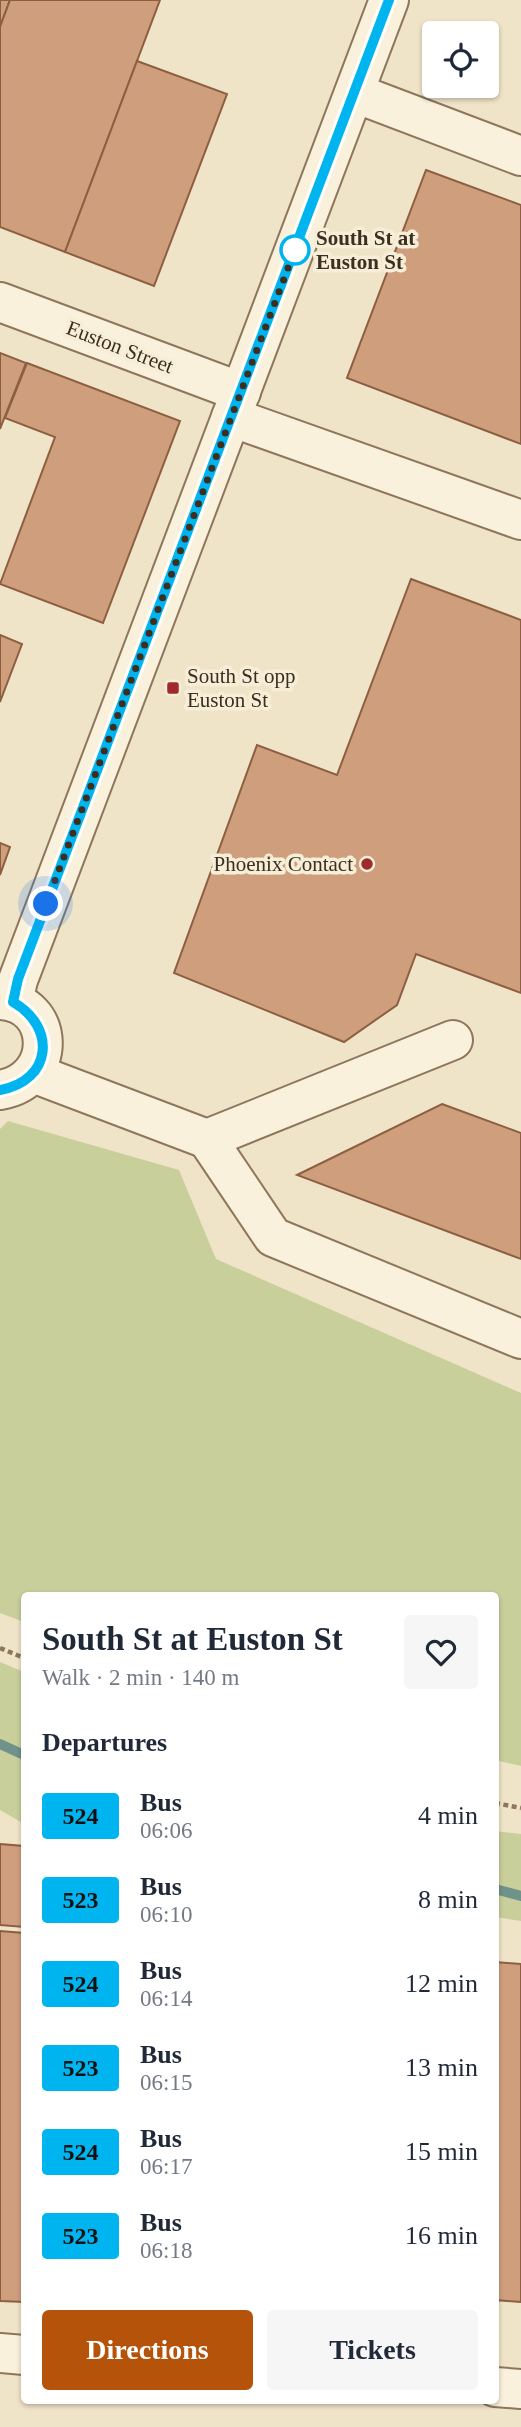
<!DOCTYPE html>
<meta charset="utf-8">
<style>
body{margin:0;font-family:Georgia,serif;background:#f6f6f7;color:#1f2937;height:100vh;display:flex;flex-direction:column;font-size:26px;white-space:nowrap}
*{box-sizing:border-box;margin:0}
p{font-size:23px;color:#747a83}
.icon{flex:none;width:38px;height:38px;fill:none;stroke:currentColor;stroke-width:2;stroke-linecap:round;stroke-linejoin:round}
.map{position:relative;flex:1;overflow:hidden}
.details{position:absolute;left:21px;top:1592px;width:478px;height:812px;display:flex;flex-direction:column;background:#fff;border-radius:7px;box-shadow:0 2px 5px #0004}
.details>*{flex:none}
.badge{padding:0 14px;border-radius:5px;font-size:24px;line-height:46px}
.fabs{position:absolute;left:422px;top:21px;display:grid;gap:14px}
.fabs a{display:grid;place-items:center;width:77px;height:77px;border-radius:7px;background:#fff;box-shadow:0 2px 5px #0004;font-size:35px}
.you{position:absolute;width:35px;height:35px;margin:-18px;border:5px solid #fff;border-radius:50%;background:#1a73e8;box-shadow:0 0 0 10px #1a73e833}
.map>.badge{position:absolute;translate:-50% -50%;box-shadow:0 0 0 4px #fff}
h2{padding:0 21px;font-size:26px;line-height:63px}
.round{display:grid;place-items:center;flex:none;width:74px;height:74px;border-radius:7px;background:#f6f6f7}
.overview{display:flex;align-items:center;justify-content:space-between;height:119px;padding:0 21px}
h1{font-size:33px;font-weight:800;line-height:52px}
.cta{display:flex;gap:14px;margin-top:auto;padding:14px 21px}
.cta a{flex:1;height:80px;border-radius:7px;background:#b45309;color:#fff;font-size:28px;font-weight:800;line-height:80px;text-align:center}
.cta a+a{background:#f6f6f7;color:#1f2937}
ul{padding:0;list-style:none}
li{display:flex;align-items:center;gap:21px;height:84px;padding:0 21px}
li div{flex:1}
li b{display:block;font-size:26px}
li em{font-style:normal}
li .badge{min-width:77px;font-weight:700;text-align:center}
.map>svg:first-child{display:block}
.green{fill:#c9cf9b}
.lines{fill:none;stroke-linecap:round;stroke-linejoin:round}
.stream{stroke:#6f938a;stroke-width:10}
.building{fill:#cf9f7d;stroke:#8d5f41;stroke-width:2}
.minor-casing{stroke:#8d765c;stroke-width:42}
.path{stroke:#8d765c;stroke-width:4.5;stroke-dasharray:5 3.5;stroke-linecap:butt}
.minor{stroke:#faf1dc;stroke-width:38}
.line-casing{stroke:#fff;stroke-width:16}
.line{stroke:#00b5ef;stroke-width:10}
.walk{stroke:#3d2e20;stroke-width:7;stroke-dasharray:0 12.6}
.stop-dot{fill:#fff;stroke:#00b5ef;stroke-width:3.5}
.poi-dot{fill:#9e2a2b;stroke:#f7eed8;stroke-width:2.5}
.labels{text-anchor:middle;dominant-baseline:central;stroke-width:7;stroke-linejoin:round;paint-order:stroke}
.stop-label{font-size:21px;font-weight:bold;fill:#3d2e20;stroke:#f7eed8;text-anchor:start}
.street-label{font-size:21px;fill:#3d2e20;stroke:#f7eed8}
.poi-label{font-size:21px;fill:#3d2e20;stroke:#f7eed8;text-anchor:start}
</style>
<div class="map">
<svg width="521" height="2427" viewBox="0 0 521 2427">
<rect width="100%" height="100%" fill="#f0e4c8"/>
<g class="green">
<polygon points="8,1121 179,1170 216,1259 521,1393 521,1766 495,1760 495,1596 24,1596 24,1622 0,1613 0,1129"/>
<polygon points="0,1662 24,1672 24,1824 0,1810"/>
<polygon points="495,1831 521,1834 521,1921 495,1917"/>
</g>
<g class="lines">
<g class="stream">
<polyline points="0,1744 24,1755"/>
<polyline points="495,1889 521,1896"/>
</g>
</g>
<g class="building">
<polygon points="0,0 10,0 0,27"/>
<polygon points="10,0 160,0 65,252 0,227 0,27"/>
<polygon points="137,61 227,94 154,286 65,252"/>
<polygon points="426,170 521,205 521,444 347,378"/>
<polygon points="0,353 26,363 0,429"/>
<polygon points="27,363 180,421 103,623 0,584 55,437 5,418"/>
<polygon points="411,579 521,620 521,993 416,954 397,1005 344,1042 174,973 257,745 337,775"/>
<polygon points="0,635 22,644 0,702"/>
<polygon points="0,843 10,847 0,875"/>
<polygon points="442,1104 521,1133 521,1259 297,1175"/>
<polygon points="0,1844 24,1846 24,1927 0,1925"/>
<polygon points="0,1931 24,1933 24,2302 0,2301"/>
<polygon points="495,1962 521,1964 521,2302 495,2300"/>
</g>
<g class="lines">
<defs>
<g id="minor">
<polyline points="355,93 521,156"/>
<polyline points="0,302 241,392"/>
<polyline points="231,417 521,520"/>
<path d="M0,1000C55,1002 59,1080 0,1090"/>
<polyline points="13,1002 18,980 389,0"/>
<polyline points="33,1073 207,1139 453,1040"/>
<polyline points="207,1139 273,1237 521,1339"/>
<polyline points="0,2353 24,2355"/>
<polyline points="495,2387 521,2389"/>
</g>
</defs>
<use href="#minor" class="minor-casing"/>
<g class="path">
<polyline points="0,1648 24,1658"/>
<polyline points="495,1803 521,1808"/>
</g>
<use href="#minor" class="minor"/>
</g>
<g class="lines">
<defs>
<path id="line" d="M0,1090C52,1081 57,1027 13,1002L18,979L389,0"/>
</defs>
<use href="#line" class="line-casing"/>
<use href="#line" class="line"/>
<polyline class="walk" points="46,904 298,242 295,250"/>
</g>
<circle class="stop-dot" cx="295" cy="250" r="14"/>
<g class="poi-dot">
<rect x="166" y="681" width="14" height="14" rx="3.5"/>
<circle cx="367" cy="864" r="7"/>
</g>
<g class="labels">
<g class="stop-label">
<text x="316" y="238">South St at<tspan x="316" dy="24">Euston St</tspan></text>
</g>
<g class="street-label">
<text transform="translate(120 347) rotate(21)">Euston Street</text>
</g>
<g class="poi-label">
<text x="187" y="676">South St opp<tspan x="187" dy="24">Euston St</tspan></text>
<text x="353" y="864" text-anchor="end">Phoenix Contact</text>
</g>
</g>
</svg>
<div class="fabs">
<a><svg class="icon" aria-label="locate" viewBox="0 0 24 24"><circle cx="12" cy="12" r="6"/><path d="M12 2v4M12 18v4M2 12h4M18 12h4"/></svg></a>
</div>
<div class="you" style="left:46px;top:904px"></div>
<section class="details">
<div class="overview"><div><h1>South St at Euston St</h1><p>Walk · 2 min · 140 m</p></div><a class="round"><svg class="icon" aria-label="heart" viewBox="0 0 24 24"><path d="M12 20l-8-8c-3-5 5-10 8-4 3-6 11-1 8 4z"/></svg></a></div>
<h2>Departures</h2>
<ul>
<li><span class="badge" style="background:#00b5ef;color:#111">524</span><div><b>Bus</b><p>06:06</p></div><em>4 min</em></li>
<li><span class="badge" style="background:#00b5ef;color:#111">523</span><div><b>Bus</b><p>06:10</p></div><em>8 min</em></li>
<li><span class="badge" style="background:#00b5ef;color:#111">524</span><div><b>Bus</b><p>06:14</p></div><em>12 min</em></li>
<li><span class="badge" style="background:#00b5ef;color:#111">523</span><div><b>Bus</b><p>06:15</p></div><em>13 min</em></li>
<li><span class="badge" style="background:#00b5ef;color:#111">524</span><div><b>Bus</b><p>06:17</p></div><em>15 min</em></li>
<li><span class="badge" style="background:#00b5ef;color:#111">523</span><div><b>Bus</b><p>06:18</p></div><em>16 min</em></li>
</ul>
<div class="cta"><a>Directions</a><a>Tickets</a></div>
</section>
</div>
